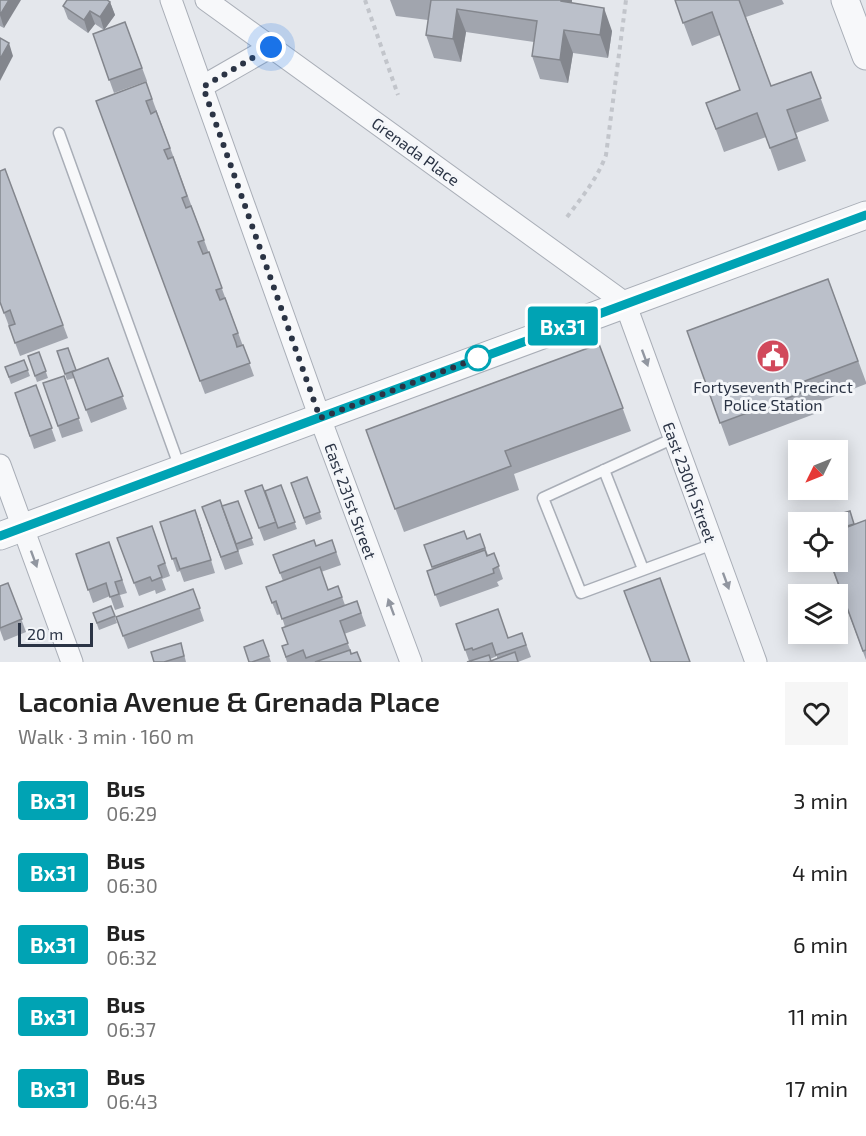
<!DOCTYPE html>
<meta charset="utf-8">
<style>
body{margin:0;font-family:"Exo 2",sans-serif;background:#f6f6f6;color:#222;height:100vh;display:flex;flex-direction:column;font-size:22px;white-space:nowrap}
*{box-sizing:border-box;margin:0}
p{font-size:20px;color:#767676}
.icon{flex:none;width:33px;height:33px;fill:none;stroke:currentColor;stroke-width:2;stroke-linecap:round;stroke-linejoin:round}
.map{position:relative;height:662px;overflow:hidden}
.drawer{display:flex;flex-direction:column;background:#fff;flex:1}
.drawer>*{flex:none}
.badge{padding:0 12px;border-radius:4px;font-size:21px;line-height:39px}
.needle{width:39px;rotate:227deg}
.controls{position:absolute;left:788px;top:440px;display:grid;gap:12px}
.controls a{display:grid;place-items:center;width:60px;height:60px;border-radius:0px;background:#fff;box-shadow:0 3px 15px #0003;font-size:30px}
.scale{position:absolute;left:18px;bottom:15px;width:75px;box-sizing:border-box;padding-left:6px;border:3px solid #2b3445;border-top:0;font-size:16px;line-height:21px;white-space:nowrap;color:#2b3445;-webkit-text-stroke:4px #f4f6f9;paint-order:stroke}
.you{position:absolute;width:30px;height:30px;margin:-15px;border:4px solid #fff;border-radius:50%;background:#1a73e8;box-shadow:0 0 0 9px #1a73e833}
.map>.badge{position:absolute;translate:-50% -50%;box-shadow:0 0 0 3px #fff}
.round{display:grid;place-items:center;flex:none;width:63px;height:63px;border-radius:0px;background:#f6f6f6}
.head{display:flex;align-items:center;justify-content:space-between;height:102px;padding:0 18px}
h1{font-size:28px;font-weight:600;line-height:45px}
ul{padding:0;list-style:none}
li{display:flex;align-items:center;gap:18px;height:72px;padding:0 18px}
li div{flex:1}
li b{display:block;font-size:22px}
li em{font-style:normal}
li .badge{min-width:66px;font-weight:700;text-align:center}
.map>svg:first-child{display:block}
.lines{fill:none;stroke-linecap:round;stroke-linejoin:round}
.service-casing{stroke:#a9aeb7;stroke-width:13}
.minor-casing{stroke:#a9aeb7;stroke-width:23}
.tertiary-casing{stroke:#a9aeb7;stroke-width:29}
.path{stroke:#c2c5cb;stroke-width:4;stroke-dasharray:4.5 4.5;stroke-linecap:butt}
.service{stroke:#f7f8fa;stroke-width:10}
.minor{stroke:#f7f8fa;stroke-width:21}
.tertiary{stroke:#f7f8fa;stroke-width:27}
.wall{fill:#a1a5ae;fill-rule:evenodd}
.shaded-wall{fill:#83868d}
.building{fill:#bbc0ca;stroke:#83868d;stroke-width:1.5}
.oneway{fill:#9196a0}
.line-casing{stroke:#fff;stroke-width:14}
.line{stroke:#00a3b4;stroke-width:9}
.walk{stroke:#2b3445;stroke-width:6;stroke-dasharray:0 10.8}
.stop-dot{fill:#fff;stroke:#00a3b4;stroke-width:3}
.labels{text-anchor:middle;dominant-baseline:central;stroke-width:6;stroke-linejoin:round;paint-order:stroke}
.street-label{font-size:16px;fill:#2b3445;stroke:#f4f6f9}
.poi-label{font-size:16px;fill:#2b3445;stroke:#f4f6f9}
</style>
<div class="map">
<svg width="866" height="662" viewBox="0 0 866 662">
<rect width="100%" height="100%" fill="#e4e7ec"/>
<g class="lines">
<defs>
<g id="service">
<polyline points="59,133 180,468"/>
<polyline points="674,438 543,498 581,593 713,544"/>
<polyline points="604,470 643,569"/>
</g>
<g id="minor">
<polyline points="171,0 320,418 411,662"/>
<polyline points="206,0 625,303 756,662"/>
<polyline points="203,86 271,47"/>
<polyline points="0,465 72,662"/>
</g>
<g id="tertiary">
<polyline points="845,0 866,56"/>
<polyline points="0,536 866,215"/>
</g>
</defs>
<use href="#service" class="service-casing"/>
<use href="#minor" class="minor-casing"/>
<use href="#tertiary" class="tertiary-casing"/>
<g class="path">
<polyline points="365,0 398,95"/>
<path d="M567,217C582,197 597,179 606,155L626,0"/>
</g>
<use href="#service" class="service"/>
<use href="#minor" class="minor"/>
<use href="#tertiary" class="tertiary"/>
</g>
<g class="wall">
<polygon points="0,0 4,28 0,26"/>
<polygon points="390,0 572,0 572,3 612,31 608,58 573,53 568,83 540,79 532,56 534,42 466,32 461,62 434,58 426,35 428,20 396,16"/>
<polygon points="675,0 782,0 784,4 746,17 771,86 811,72 829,121 796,133 806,161 778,171 766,137 724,152 706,103 740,90 720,35 692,46"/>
<polygon points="110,2 115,15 104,30 95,24 88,33 68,19 63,6"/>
<polygon points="125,22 147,81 114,93 93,34"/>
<polygon points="146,82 254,376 205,394 96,101"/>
<polygon points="5,169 68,338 20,356 0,302"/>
<polygon points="828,279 866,382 866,384 814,404 817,413 729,446 687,331"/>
<polygon points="599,344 631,431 514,474 519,490 404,532 366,430"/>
<polygon points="68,348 76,371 108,358 127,409 91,423 74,378 67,380 57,351"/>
<polygon points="39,352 48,378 37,382 28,356"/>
<polygon points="24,360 30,376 11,384 5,367"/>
<polygon points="64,376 83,431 62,438 43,383"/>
<polygon points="36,385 56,441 34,449 15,393"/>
<polygon points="307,477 322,519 306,525 291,483"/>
<polygon points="281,485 297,529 264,541 245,491 267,498"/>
<polygon points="238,501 254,545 238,550 226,516 243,564 225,570 202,507 222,506"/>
<polygon points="195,510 215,573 184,582 180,571 177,572 160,522"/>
<polygon points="866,520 866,660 829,561 837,561 837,522 854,524"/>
<polygon points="152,526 170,576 162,579 166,590 156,594 155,590 139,596 117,538"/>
<polygon points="480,534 488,555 494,553 503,579 497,582 499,586 440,607 427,571 433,569 424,545 467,539"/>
<polygon points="332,540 341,565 321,572 328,590 338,586 345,605 357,601 366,626 344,634 352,654 361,662 287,662 282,646 288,644 285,627 281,614 277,615 266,587 283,581 273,555 316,546"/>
<polygon points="109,542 127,593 120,595 124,607 115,610 110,596 93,603 76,554"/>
<polygon points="8,583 26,632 4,641 0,630 0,586"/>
<polygon points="193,589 204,621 128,649 116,617"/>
<polygon points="111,606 117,623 99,630 93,613"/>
<path d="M456,624L509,638L522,633L531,657L518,662L469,661ZM497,656V658L491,661L490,659Z"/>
<polygon points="263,640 271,662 249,662"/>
<polygon points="183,650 186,662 154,662"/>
</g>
<g class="shaded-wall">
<polygon points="9,0 21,0 4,28 0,15"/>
<polygon points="561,0 572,0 569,24"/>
<polygon points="110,2 115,15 104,30 100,17"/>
<polygon points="604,8 612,31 608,58 600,35"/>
<polygon points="457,9 466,32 461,62 453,39"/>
<polygon points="90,11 95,24 88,33 84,20"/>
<polygon points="564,30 573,53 568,83 560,60"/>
<polygon points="9,43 13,56 0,81 0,59"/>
<polygon points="195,510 200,523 215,573 211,560"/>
</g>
<g class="building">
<polygon points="0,0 9,0 0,15"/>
<polygon points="67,0 107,0 110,2 100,17 90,11 84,20 63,6"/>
<polygon points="431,0 561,0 561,1 604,8 600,35 564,30 560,60 532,56 537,21 457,9 453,39 426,35"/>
<polygon points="675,0 739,0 771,86 811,72 821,98 787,110 797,138 770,148 757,113 716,129 706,103 740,90 712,12 683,23"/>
<polygon points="125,22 142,68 109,80 93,34"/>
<polygon points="0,38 9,43 0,59"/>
<polygon points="146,82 152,99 146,101 151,114 156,111 170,148 164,150 168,159 173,157 187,196 182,198 186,208 191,206 204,240 198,242 203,254 209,252 222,288 216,290 220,300 225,298 238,333 233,335 236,343 237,347 243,345 250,363 200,381 96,101"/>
<polygon points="5,169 63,325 15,343 9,326 15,324 10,310 4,313 0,302 0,171"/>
<polygon points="828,279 858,361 805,381 809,390 720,423 687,331"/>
<polygon points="599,344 623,408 505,451 511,466 395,509 366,430"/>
<polygon points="68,348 76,370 65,374 57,351"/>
<polygon points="39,352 46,371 35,376 28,356"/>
<polygon points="108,358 123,396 86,410 72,372"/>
<polygon points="24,360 28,370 9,377 5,367"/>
<polygon points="64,376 79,418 58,426 43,383"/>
<polygon points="36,385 52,428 30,436 15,393"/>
<polygon points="307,477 320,512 304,518 291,483"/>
<polygon points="262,485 276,522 259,528 245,491"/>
<polygon points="281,485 295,522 278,528 265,491"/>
<polygon points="220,500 238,551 221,557 202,507"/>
<polygon points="238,501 252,538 236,544 222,506"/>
<polygon points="195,510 211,560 180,569 176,558 172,559 160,522"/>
<polygon points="850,511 854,524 837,529 837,522 826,522 824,519"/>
<polygon points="866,520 866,650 863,651 830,561 837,561 837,531"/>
<polygon points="152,526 165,563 158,566 162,577 152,581 150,577 134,583 117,538"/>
<polygon points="464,531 467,539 480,534 485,548 432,567 424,545"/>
<polygon points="314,540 316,546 332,540 336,552 280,573 273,555"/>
<polygon points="109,542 122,580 115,582 119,594 110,597 106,583 88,590 76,554"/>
<polygon points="485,550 487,556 494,553 499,566 493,569 494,573 435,595 427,571"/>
<polygon points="320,567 328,590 338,586 342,597 282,619 276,601 272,603 266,587"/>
<polygon points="660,578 690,662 651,662 624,591"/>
<polygon points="8,583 22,619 0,628 0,586"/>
<polygon points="193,589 200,608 123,636 116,617"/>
<polygon points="357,601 361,613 340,621 348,643 306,658 303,650 286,657 282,646 288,644 282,628"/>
<polygon points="111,606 115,616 97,623 93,613"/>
<polygon points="498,609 508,638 522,633 526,645 496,655 492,643 473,650 472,648 465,650 456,624"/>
<polygon points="263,640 269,656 252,662 249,662 244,647"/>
<polygon points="181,643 184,656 164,662 154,662 151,652"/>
<polygon points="350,650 351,654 357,652 361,662 315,662"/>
<polygon points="515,652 518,662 488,662"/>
<polygon points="489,655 491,661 488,662 467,662"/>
</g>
<defs><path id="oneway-solid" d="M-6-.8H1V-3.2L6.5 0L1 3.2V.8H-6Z" transform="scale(1.5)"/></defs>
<g class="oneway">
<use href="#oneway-solid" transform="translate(645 358) rotate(70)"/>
<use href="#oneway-solid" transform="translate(34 559) rotate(70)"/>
<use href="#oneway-solid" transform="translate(726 581) rotate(70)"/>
<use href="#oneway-solid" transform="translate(391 607) rotate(-110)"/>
</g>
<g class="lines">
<defs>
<polyline id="line" points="0,536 866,215"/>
</defs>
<use href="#line" class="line-casing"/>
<use href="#line" class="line"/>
<polyline class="walk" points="271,47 203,87 320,418 478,358"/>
</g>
<defs>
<symbol id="civic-disc" viewBox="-11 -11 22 22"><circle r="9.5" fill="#d1495b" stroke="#f4f6f9"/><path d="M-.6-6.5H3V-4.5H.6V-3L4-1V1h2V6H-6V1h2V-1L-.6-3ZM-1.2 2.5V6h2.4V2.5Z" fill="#fff"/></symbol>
</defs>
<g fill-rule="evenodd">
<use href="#civic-disc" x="754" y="337" width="38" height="38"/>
</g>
<circle class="stop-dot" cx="478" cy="358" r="12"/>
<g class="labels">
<g class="street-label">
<text transform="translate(416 151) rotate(36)">Grenada Place</text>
<text transform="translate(690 482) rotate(70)">East 230th Street</text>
<text transform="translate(351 501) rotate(70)">East 231st Street</text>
</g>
<g class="poi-label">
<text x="773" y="386">Fortyseventh Precinct<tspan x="773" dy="18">Police Station</tspan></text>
</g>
</g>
</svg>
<div class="controls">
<a><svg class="needle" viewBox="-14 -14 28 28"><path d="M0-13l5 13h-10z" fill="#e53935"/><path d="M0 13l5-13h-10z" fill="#767676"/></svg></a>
<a><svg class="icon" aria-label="locate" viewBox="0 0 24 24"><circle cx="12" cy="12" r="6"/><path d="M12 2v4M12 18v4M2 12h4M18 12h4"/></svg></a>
<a><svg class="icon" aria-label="layers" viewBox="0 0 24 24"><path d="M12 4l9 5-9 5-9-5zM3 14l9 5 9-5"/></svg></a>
</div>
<div class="scale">20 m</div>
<div class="you" style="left:271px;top:47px"></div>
<b class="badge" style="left:563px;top:326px;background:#00a3b4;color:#fff">Bx31</b>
</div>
<section class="drawer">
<div class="head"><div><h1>Laconia Avenue &amp; Grenada Place</h1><p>Walk · 3 min · 160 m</p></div><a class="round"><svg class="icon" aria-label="heart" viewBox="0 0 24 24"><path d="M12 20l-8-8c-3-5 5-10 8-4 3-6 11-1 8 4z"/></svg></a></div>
<ul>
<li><span class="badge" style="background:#00a3b4;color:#fff">Bx31</span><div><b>Bus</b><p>06:29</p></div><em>3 min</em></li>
<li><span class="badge" style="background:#00a3b4;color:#fff">Bx31</span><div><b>Bus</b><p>06:30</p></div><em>4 min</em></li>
<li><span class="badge" style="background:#00a3b4;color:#fff">Bx31</span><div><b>Bus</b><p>06:32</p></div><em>6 min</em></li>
<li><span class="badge" style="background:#00a3b4;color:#fff">Bx31</span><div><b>Bus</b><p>06:37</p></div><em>11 min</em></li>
<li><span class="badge" style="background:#00a3b4;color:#fff">Bx31</span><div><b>Bus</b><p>06:43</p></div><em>17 min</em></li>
</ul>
</section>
